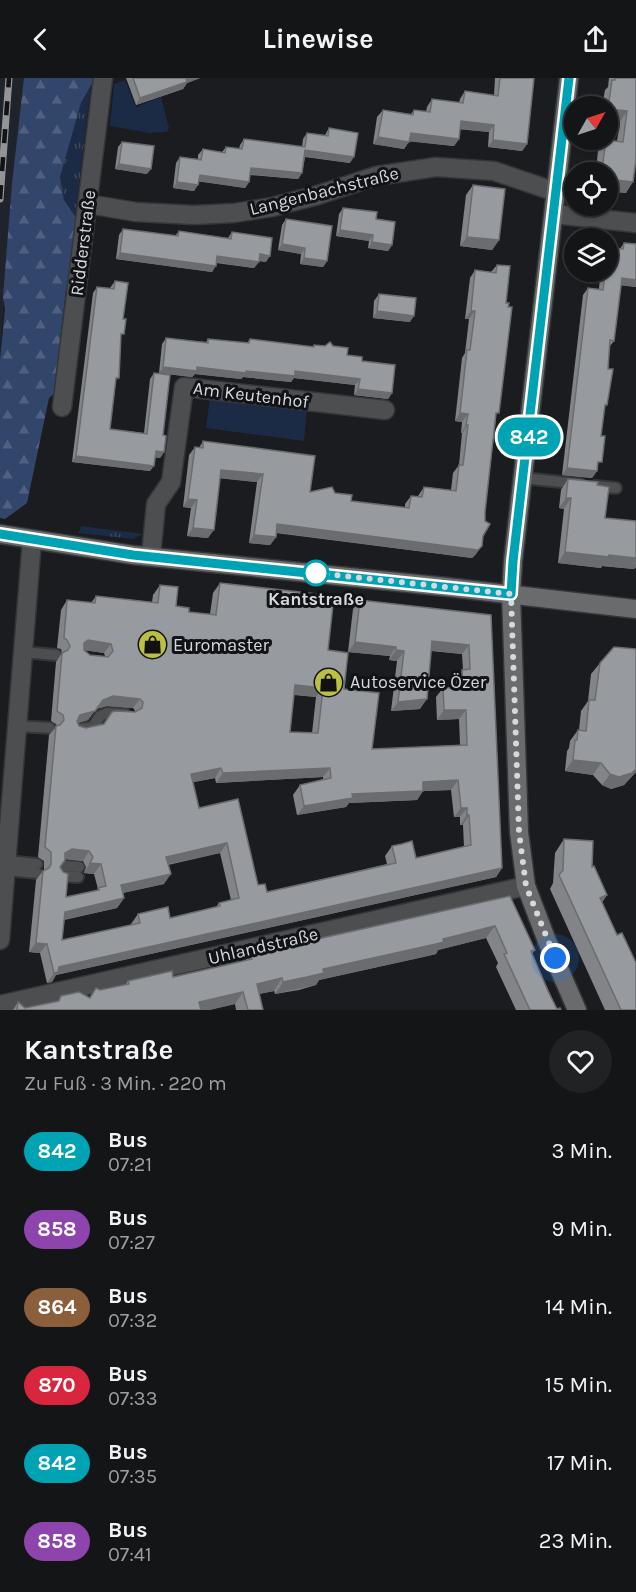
<!DOCTYPE html>
<html lang="de">
<meta charset="utf-8">
<style>
body{margin:0;font-family:Karla,sans-serif;background:#212224;color:#f1f3f6;height:100vh;display:flex;flex-direction:column;font-size:22px;white-space:nowrap}
*{box-sizing:border-box;margin:0}
p{font-size:20px;color:#9d9fa1}
.icon{flex:none;width:33px;height:33px;fill:none;stroke:currentColor;stroke-width:2;stroke-linecap:round;stroke-linejoin:round}
.map{position:relative;height:932px;overflow:hidden}
.panel{display:flex;flex-direction:column;background:#141517;flex:1}
.panel>*{flex:none}
.badge{padding:0 12px;border-radius:20px;font-size:21px;line-height:39px}
.needle{width:39px;rotate:51deg}
.tools{position:absolute;left:564px;top:18px;display:grid;gap:12px}
.tools a{display:grid;place-items:center;width:54px;height:54px;border-radius:50%;background:#141517;box-shadow:0 2px 4px #0004,0 0 0 2px #333436;font-size:30px}
.you{position:absolute;width:30px;height:30px;margin:-15px;border:4px solid #fff;border-radius:50%;background:#1a73e8;box-shadow:0 0 0 9px #1a73e833}
.map>.badge{position:absolute;translate:-50% -50%;box-shadow:0 0 0 3px #fff}
.round{display:grid;place-items:center;flex:none;width:63px;height:63px;border-radius:32px;background:#212224}
.summary{display:flex;align-items:center;justify-content:space-between;height:102px;padding:0 24px}
h1{font-size:28px;font-weight:700;line-height:45px}
ul{padding:0;list-style:none}
li{display:flex;align-items:center;gap:18px;height:78px;padding:0 24px}
li div{flex:1}
li b{display:block;font-size:22px}
li em{font-style:normal}
li .badge{min-width:66px;font-weight:700;text-align:center}
header{display:flex;justify-content:space-between;align-items:center;height:78px;padding:0 24px;background:#141517;font-size:27px;font-weight:700}
.map>svg:first-child{display:block}
.built{fill:#1f242c}
.grass{fill:url(#grass-tufts)}
.forest{fill:url(#forest-firs)}
.green{fill:#1c2b45}
.lines{fill:none;stroke-linecap:round;stroke-linejoin:round}
.lane-casing{stroke:#343639;stroke-width:14}
.street-casing{stroke:#343639;stroke-width:21}
.secondary-casing{stroke:#343639;stroke-width:21}
.lane{stroke:#4d4e50;stroke-width:10}
.street{stroke:#4d4e50;stroke-width:18}
.secondary{stroke:#696b6d;stroke-width:18}
.rail-casing{stroke:#939497;stroke-width:7}
.rail{stroke:#111316;stroke-width:4.5;stroke-dasharray:14;stroke-linecap:butt}
.wall{fill:#828488;fill-rule:evenodd}
.shaded-wall{fill:#6a6c6f}
.building{fill:#979a9e;stroke:#6a6c6f;stroke-width:1.5;fill-rule:evenodd}
.line-casing{stroke:#fff;stroke-width:14}
.line{stroke:#00a3b4;stroke-width:9}
.walk{stroke:#d7d8db;stroke-width:6;stroke-dasharray:0 10.8}
.stop-dot{fill:#fff;stroke:#00a3b4;stroke-width:3}
.labels{text-anchor:middle;dominant-baseline:central;stroke-width:6;stroke-linejoin:round;paint-order:stroke}
.street-label{font-size:18px;fill:#d7d8db;stroke:#111316}
.stop-label{font-size:18px;font-weight:bold;fill:#d7d8db;stroke:#111316}
.poi-label{font-size:18px;fill:#d7d8db;stroke:#111316;text-anchor:start}
</style>
<header><svg class="icon" aria-label="back" viewBox="0 0 24 24"><path d="M15 5l-7 7 7 7"/></svg>Linewise<svg class="icon" aria-label="share" viewBox="0 0 24 24"><path d="M12 15V3M7 8l5-5 5 5M5 13v7h14v-7"/></svg></header>
<div class="map">
<svg width="636" height="932" viewBox="0 0 636 932">
<defs>
<pattern id="grass-tufts" width="24" height="20" patternUnits="userSpaceOnUse" patternTransform="scale(1.5)"><rect width="24" height="20" fill="#1c2b45"/><path d="M3 7l-1-3M5 7V3M7 7l1-3M15 17l-1-3M17 17v-4M19 17l1-3" fill="none" stroke="#3c495f"/></pattern>
<pattern id="forest-firs" width="22" height="20" patternUnits="userSpaceOnUse" patternTransform="scale(1.5)"><rect width="22" height="20" fill="#32466b"/><path d="M5 1l3.5 6h-7zM16 11l3.5 6h-7z" fill="#4f6080"/></pattern>
</defs>
<rect width="100%" height="100%" fill="#1a1c1f"/>
<polygon class="built" points="0,0 24,0 12,105 0,282"/>
<g class="grass">
<polygon points="91,6 75,138 64,122 60,99 81,25"/>
<polygon points="81,448 143,456 133,461 79,455"/>
</g>
<polygon class="forest" points="24,0 97,0 97,7 91,7 81,25 60,99 64,122 75,138 81,139 71,213 66,212 60,262 66,263 59,312 49,320 27,425 5,441 0,440 0,282 5,231 3,219 12,105"/>
<g class="green">
<polygon points="125,2 136,29 161,19 169,50 167,54 149,55 110,48 114,6"/>
<polygon points="210,319 307,332 304,363 206,350"/>
</g>
<g class="lines">
<defs>
<g id="lane">
<polyline points="523,400 580,406"/>
<polyline points="595,408 616,410"/>
<polyline points="23,574 56,577"/>
<polyline points="17,648 50,650"/>
<polyline points="81,651 93,649 100,638 107,635 125,636"/>
<polyline points="6,783 37,786"/>
<polyline points="65,788 79,789"/>
<polyline points="6,792 37,795"/>
<polyline points="61,798 78,799"/>
</g>
<g id="street">
<polyline points="88,126 136,134 194,137 234,135 272,129 318,117 376,98 436,89 494,93 556,114"/>
<polyline points="554,136 636,145"/>
<polyline points="62,329 103,0"/>
<polyline points="151,478 156,426 171,404 184,309 385,332"/>
<polyline points="0,862 32,462"/>
<polyline points="0,927 526,808"/>
</g>
<g id="secondary">
<polyline points="569,0 513,483 511,516 519,754 526,808 547,863 577,932"/>
<polyline points="0,456 133,477 447,509 636,531"/>
</g>
</defs>
<use href="#lane" class="lane-casing"/>
<use href="#street" class="street-casing"/>
<use href="#secondary" class="secondary-casing"/>
<use href="#lane" class="lane"/>
<use href="#street" class="street"/>
<use href="#secondary" class="secondary"/>
<defs>
<polyline id="rail" points="0,121 9,0"/>
</defs>
<use href="#rail" class="rail-casing"/>
<use href="#rail" class="rail"/>
</g>
<g class="wall">
<polygon points="126,0 200,0 187,5 183,11 136,27"/>
<polygon points="495,0 534,0 527,66 522,73 488,69 489,54 460,51 459,61 454,68 409,63 404,71 373,66 377,39 383,32 411,36 414,32 426,34 427,29 432,21 459,25 460,21 465,13 494,17"/>
<polygon points="609,0 636,0 635,92 626,115 608,113 608,94 596,94 598,72 606,62 617,63 620,44 608,42 608,28 602,28 605,12 608,9"/>
<polygon points="329,50 350,85 305,79 302,95 298,101 250,97 249,104 245,110 199,103 194,113 173,110 176,85 180,79 198,81 198,77 203,71 222,74 226,69 239,71 240,67 244,61 302,69 303,61 307,55 325,57"/>
<polygon points="122,64 147,96 115,91 118,69"/>
<polygon points="473,107 499,162 492,172 460,168 466,117"/>
<polygon points="343,130 392,167 388,173 368,170 369,163 336,158 339,136"/>
<polygon points="286,141 327,183 323,189 300,186 301,176 278,172 282,147"/>
<polygon points="123,151 175,158 179,153 228,160 232,154 266,184 259,183 254,190 216,185 212,194 116,181 119,157"/>
<polygon points="624,165 636,209 621,207 614,263 610,268 597,393 592,400 562,397 583,217 588,210 599,211 600,197 603,194 608,194 610,191 611,177 616,170 620,171"/>
<polygon points="497,187 506,225 496,340 485,434 483,458 476,476 472,480 276,455 276,459 270,467 249,465 257,404 220,400 208,460 187,458 191,430 183,429 189,377 195,369 199,370 203,363 310,414 335,415 351,423 405,430 405,426 411,418 418,418 424,409 451,412 453,395 459,387 462,355 461,355 462,344 455,343 462,280 465,275 469,241 465,241 470,200 475,192 491,194"/>
<polygon points="115,203 121,260 110,351 144,355 150,301 154,295 163,357 164,374 160,380 155,379 150,393 72,384 93,215 97,209 110,210"/>
<polygon points="379,216 410,244 373,240 374,223"/>
<polygon points="166,260 206,264 208,261 247,265 250,261 313,269 314,267 333,268 347,277 362,283 392,315 388,321 354,317 355,307 294,300 291,304 243,299 241,301 195,296 192,299 159,295 162,266"/>
<polygon points="568,401 597,407 605,440 636,443 636,489 634,491 602,488 601,490 558,485 564,431 559,430 561,412"/>
<path d="M220,505L328,572L372,671L460,667L459,641L437,642L436,619L443,610L456,609V601L463,592L462,576L431,573L420,631L391,633L397,583L389,582L390,578L348,574L353,531L360,522L491,537L502,790L496,799L56,897L52,904L47,905L40,875L29,874L36,802L43,793L44,792V783L38,779L49,657L57,648L56,646L51,643L56,584L62,575L61,571L57,570L61,532L67,522L91,525L96,518L152,524L153,517L160,507L176,528L189,534L210,536L213,515ZM84,572L104,575L105,578L90,577ZM294,617L316,619L312,655L290,654ZM107,628L133,630L136,634L104,646L86,650L79,648L78,645L88,642L96,631ZM323,699V701L300,707L293,717L297,737L346,729L349,725L417,722L423,713L451,712L454,739H460V747H463L464,769L416,780L392,768L385,778L387,786L267,814L258,807L238,721L199,730L193,704L215,700L216,705ZM220,775L231,822L219,825L216,829L170,840L138,836L131,846L132,847L62,862L64,842L117,830L124,820L122,815L164,806L168,787ZM65,781L83,783L86,789L84,795L94,796L98,811L97,812L66,819L60,789Z"/>
<polygon points="636,571 636,694 624,707 611,711 602,707 593,697 565,693 567,673 569,670 570,663 578,652 579,652 581,633 588,623 591,596 600,585"/>
<polygon points="564,761 592,789 607,817 602,824 636,932 605,932 550,811 553,805 555,775"/>
<polygon points="510,818 535,872 532,876 557,931 561,932 516,932 496,889 498,885 486,860 438,872 436,876 428,878 319,902 316,907 299,912 275,916 274,913 259,916 263,932 236,932 235,926 209,932 13,932 18,924 25,930 58,923 61,918 89,920 96,910 100,912 125,907 128,903 173,899 245,883 250,876"/>
</g>
<g class="shaded-wall">
<polygon points="187,0 200,0 187,5 183,11 136,27 140,20"/>
<polygon points="608,31 627,33 620,44 608,42"/>
<polygon points="461,43 494,47 489,54 456,51"/>
<polygon points="411,55 459,61 454,68 405,63"/>
<polygon points="378,59 409,64 404,71 373,66"/>
<polygon points="493,62 527,66 522,73 488,69"/>
<polygon points="305,72 354,79 350,85 301,78"/>
<polygon points="119,86 151,91 147,96 115,91"/>
<polygon points="251,90 302,95 298,101 246,96"/>
<polygon points="602,91 609,92 607,94 600,94"/>
<polygon points="200,97 249,104 245,110 195,103"/>
<polygon points="608,101 633,104 626,115 608,113"/>
<polygon points="177,104 198,107 194,113 173,110"/>
<polygon points="340,152 373,157 369,163 336,158"/>
<polygon points="467,159 499,162 492,172 460,168"/>
<polygon points="372,164 392,167 388,173 368,170"/>
<polygon points="282,166 305,170 301,176 278,172"/>
<polygon points="120,175 216,188 212,194 116,181"/>
<polygon points="260,176 270,178 266,184 255,182"/>
<polygon points="217,178 259,184 254,190 213,184"/>
<polygon points="304,180 327,183 323,189 300,186"/>
<polygon points="622,200 636,202 636,209 617,207"/>
<polygon points="377,233 414,238 410,244 373,240"/>
<polygon points="471,233 475,233 469,241 465,241"/>
<polygon points="163,289 197,289 246,293 295,293 360,301 355,307 294,300 291,304 243,299 241,301 195,296 192,299 159,295"/>
<polygon points="358,311 392,315 388,321 354,317"/>
<polygon points="460,335 468,336 462,344 455,343"/>
<polygon points="466,347 468,347 462,355 461,355"/>
<polygon points="156,373 164,374 160,380 152,379"/>
<polygon points="76,378 154,388 150,393 72,384"/>
<polygon points="567,390 597,393 592,400 562,397"/>
<polygon points="221,392 263,396 257,404 216,400"/>
<polygon points="566,420 571,420 564,431 559,430"/>
<polygon points="188,421 197,422 191,430 183,429"/>
<polygon points="277,446 482,468 476,476 472,480 272,454"/>
<polygon points="193,450 214,452 208,460 187,458"/>
<polygon points="254,457 276,459 270,467 249,465"/>
<polygon points="565,474 636,480 636,489 634,491 602,488 601,490 558,485"/>
<polygon points="88,562 111,566 104,575 82,572 84,565"/>
<polygon points="432,563 469,567 462,576 425,572"/>
<polygon points="355,564 396,569 390,578 348,574"/>
<polygon points="396,572 404,573 397,583 389,582"/>
<polygon points="295,607 323,610 316,619 288,616"/>
<polygon points="113,618 140,621 133,630 107,628 96,631 88,642 74,646 80,637 103,622"/>
<polygon points="427,621 420,631 391,633 398,624"/>
<polygon points="444,632 466,632 459,641 437,642"/>
<polygon points="573,682 601,685 593,697 565,693"/>
<polygon points="221,690 215,700 185,706 191,696"/>
<polygon points="330,690 323,699 216,705 223,695"/>
<polygon points="636,691 636,694 624,707 611,711 602,707 610,696"/>
<polygon points="458,702 451,712 423,713 417,722 349,725 346,729 297,737 304,728 352,716 423,704"/>
<polygon points="461,730 467,730 460,739 454,739"/>
<polygon points="467,737 469,737 463,747 460,747"/>
<polygon points="227,765 220,775 160,788 166,779"/>
<polygon points="72,771 89,773 83,783 65,781 65,775"/>
<polygon points="90,785 101,786 94,796 84,795"/>
<polygon points="502,790 496,799 56,897 52,904 47,905 59,889"/>
<polygon points="171,796 164,806 114,817 121,807"/>
<polygon points="607,817 598,831 600,820"/>
<polygon points="124,820 117,830 58,843 65,834"/>
<polygon points="495,848 486,860 438,872 436,876 319,902 316,907 275,916 283,904 323,891"/>
<polygon points="36,865 47,866 40,875 29,874"/>
<polygon points="282,900 274,913 248,918 257,906"/>
<polygon points="243,914 235,926 209,932 193,932 199,924"/>
</g>
<g class="building">
<polygon points="133,0 187,0 186,0 187,4 140,20"/>
<polygon points="500,0 534,0 527,66 493,62 494,47 461,43 459,61 411,55 409,64 378,59 383,32 413,37 414,32 430,34 432,21 463,25 465,13 498,18"/>
<polygon points="615,0 636,0 636,81 633,104 608,101 609,92 602,91 606,62 623,64 627,33 608,31 612,2 615,2"/>
<polygon points="329,50 358,55 354,79 305,72 302,95 251,90 249,104 200,97 198,107 177,104 180,79 201,82 203,71 225,75 226,69 242,71 244,61 305,69 307,55 328,58"/>
<polygon points="122,64 154,68 151,91 119,86"/>
<polygon points="473,107 505,111 499,162 467,159"/>
<polygon points="343,130 377,134 376,141 395,144 392,167 372,164 373,157 340,152"/>
<polygon points="286,141 332,148 327,183 304,180 305,170 282,166"/>
<polygon points="123,151 178,158 179,153 231,161 232,154 272,160 270,178 260,176 259,184 217,178 216,188 120,175"/>
<polygon points="624,165 636,166 636,202 622,200 614,263 610,262 608,291 613,291 607,327 605,327 601,358 605,358 602,384 598,384 597,393 567,390 588,210 603,212 605,194 608,194 608,191 613,192 616,170 623,171"/>
<polygon points="497,187 510,188 506,225 509,225 508,229 512,229 499,335 496,335 485,434 485,443 490,446 483,458 482,468 478,472 277,446 276,459 254,457 263,396 221,392 214,452 193,450 197,422 188,421 195,369 203,370 203,363 315,378 310,414 332,409 335,415 352,417 351,423 409,430 411,418 422,419 424,409 456,413 459,387 463,387 468,347 466,347 468,336 460,335 467,272 470,272 475,233 471,233 475,192 496,195"/>
<polygon points="115,203 128,205 123,241 126,241 124,256 121,256 119,300 116,300 110,351 147,356 154,295 170,297 163,357 166,358 164,374 156,373 154,388 76,378 97,209 114,211"/>
<polygon points="379,216 416,220 414,238 377,233"/>
<polygon points="166,260 208,265 208,261 249,265 250,261 314,269 314,267 325,268 330,264 333,268 348,270 347,277 362,279 362,283 395,287 392,315 358,311 360,301 295,293 295,298 246,293 246,295 197,289 197,293 163,289"/>
<polygon points="568,401 598,404 597,407 609,409 605,440 636,443 636,480 609,477 609,479 565,474 571,420 566,420"/>
<path d="M220,505L334,518L328,572L348,575L344,611L379,615L372,671L467,667L466,632H444L443,610L463,609L462,592L470,591L469,567L432,563L427,621L398,624L404,573L396,572V569L355,564L360,522L491,537L502,790L59,889L58,894L54,895L47,866L36,865L43,793L49,790L51,786V774L45,769L56,648L60,647L64,642L63,637L57,633L62,575L68,572L70,568L67,562L64,560L67,522L95,525L96,518L158,525L160,507L178,509L176,528L189,530V534L216,537ZM88,562L111,566L113,573L108,579L90,577L84,572V565ZM295,607L323,610L318,655L290,654ZM113,618L140,621L143,624L142,630L135,634L115,633L112,634L104,646L86,650L79,648L77,643L80,637L95,633L103,622ZM221,690L223,695L330,690L331,700L300,707L304,728L353,720L352,716L423,713V704L458,702L461,730H467V737H469L471,767L416,780L412,763L402,766L392,768L396,785L267,814L265,806L258,807L238,721L199,730L191,696ZM227,765L239,820L219,825L220,828L170,840L168,829L138,836L140,845L62,862L65,834L124,820L121,807L171,796L166,779ZM72,771L89,773L93,779L90,785L101,786L106,808L98,810L99,812L66,819L68,796L63,794L60,789L65,782V775Z"/>
<polygon points="614,569 636,571 636,691 632,695 619,699 610,696 601,685 573,682 575,662 577,662 578,652 586,653 589,622 595,622 600,585"/>
<polygon points="564,761 593,763 592,789 594,788 607,817 600,820 617,857 622,855 636,885 636,932 621,932 559,797 563,792"/>
<polygon points="510,818 535,872 531,873 548,913 557,931 560,930 561,932 530,932 504,876 507,875 495,848 443,861 444,864 436,866 323,891 324,895 307,899 283,904 282,900 257,906 263,932 248,932 243,914 199,924 201,932 17,932 18,924 25,930 59,923 61,918 79,914 90,920 96,910 100,912 129,906 128,903 172,893 173,899 213,890 252,881 250,876"/>
</g>
<g class="lines">
<defs>
<polyline id="line" points="0,456 133,477 511,516 513,483 569,0"/>
</defs>
<use href="#line" class="line-casing"/>
<use href="#line" class="line"/>
<polyline class="walk" points="316,495 511,516 519,754 526,808 555,880"/>
</g>
<defs>
<symbol id="shop-disc" viewBox="-11 -11 22 22"><circle r="9.5" fill="#bbc044" stroke="#111316"/><path d="M-5-2.5h2.3a2.7 3.5 0 0 1 5.4 0H5L5.5 6h-11ZM-1.5-2.5h3a1.5 2.3 0 0 0-3 0Z" fill="#111"/></symbol>
</defs>
<g fill-rule="evenodd">
<use href="#shop-disc" x="136" y="550" width="33" height="33"/>
<use href="#shop-disc" x="312" y="588" width="33" height="33"/>
</g>
<circle class="stop-dot" cx="316" cy="495" r="12"/>
<g class="labels">
<g class="street-label">
<text transform="translate(324 113) rotate(-14)">Langenbachstraße</text>
<text transform="translate(83 165) rotate(-83)">Ridderstraße</text>
<text transform="translate(251 317) rotate(7)">Am Keutenhof</text>
<text transform="translate(263 868) rotate(-13)">Uhlandstraße</text>
</g>
<g class="stop-label">
<text x="316" y="521">Kantstraße</text>
</g>
<g class="poi-label">
<text x="173" y="567">Euromaster</text>
<text x="350" y="604">Autoservice Özer</text>
</g>
</g>
</svg>
<div class="tools">
<a><svg class="needle" viewBox="-14 -14 28 28"><path d="M0-13l5 13h-10z" fill="#e53935"/><path d="M0 13l5-13h-10z" fill="#9d9fa1"/></svg></a>
<a><svg class="icon" aria-label="locate" viewBox="0 0 24 24"><circle cx="12" cy="12" r="6"/><path d="M12 2v4M12 18v4M2 12h4M18 12h4"/></svg></a>
<a><svg class="icon" aria-label="layers" viewBox="0 0 24 24"><path d="M12 4l9 5-9 5-9-5zM3 14l9 5 9-5"/></svg></a>
</div>
<div class="you" style="left:555px;top:880px"></div>
<b class="badge" style="left:529px;top:359px;background:#00a3b4;color:#fff">842</b>
</div>
<section class="panel">
<div class="summary"><div><h1>Kantstraße</h1><p>Zu Fuß · 3 Min. · 220 m</p></div><a class="round"><svg class="icon" aria-label="heart" viewBox="0 0 24 24"><path d="M12 20l-8-8c-3-5 5-10 8-4 3-6 11-1 8 4z"/></svg></a></div>
<ul>
<li><span class="badge" style="background:#00a3b4;color:#fff">842</span><div><b>Bus</b><p>07:21</p></div><em>3 Min.</em></li>
<li><span class="badge" style="background:#8e44ad;color:#fff">858</span><div><b>Bus</b><p>07:27</p></div><em>9 Min.</em></li>
<li><span class="badge" style="background:#8b5e3c;color:#fff">864</span><div><b>Bus</b><p>07:32</p></div><em>14 Min.</em></li>
<li><span class="badge" style="background:#d7263d;color:#fff">870</span><div><b>Bus</b><p>07:33</p></div><em>15 Min.</em></li>
<li><span class="badge" style="background:#00a3b4;color:#fff">842</span><div><b>Bus</b><p>07:35</p></div><em>17 Min.</em></li>
<li><span class="badge" style="background:#8e44ad;color:#fff">858</span><div><b>Bus</b><p>07:41</p></div><em>23 Min.</em></li>
</ul>
</section>
